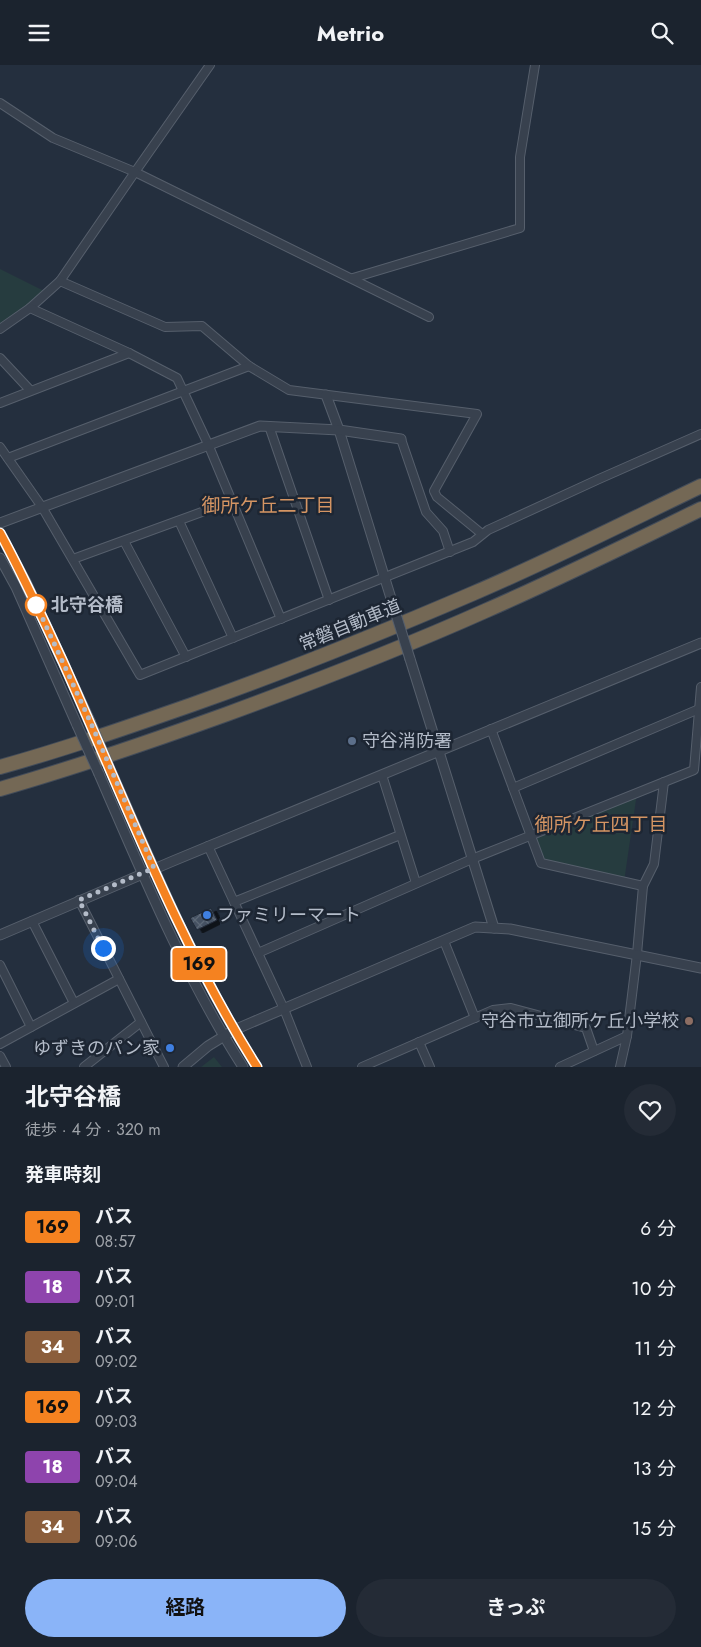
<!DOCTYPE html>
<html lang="ja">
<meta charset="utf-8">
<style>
body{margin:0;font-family:Jost,"Noto Sans JP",sans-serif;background:#242b36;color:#f1f3f6;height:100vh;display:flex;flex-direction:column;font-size:19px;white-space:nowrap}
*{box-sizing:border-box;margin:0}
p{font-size:16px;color:#a0a4aa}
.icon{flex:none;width:28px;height:28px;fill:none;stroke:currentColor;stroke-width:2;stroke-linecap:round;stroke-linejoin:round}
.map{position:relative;height:1002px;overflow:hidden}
.panel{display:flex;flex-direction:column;background:#1b232e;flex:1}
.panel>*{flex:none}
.badge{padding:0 10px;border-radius:4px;font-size:18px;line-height:32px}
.you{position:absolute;width:25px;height:25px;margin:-12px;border:4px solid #fff;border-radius:50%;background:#1a73e8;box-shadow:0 0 0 8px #1a73e833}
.map>.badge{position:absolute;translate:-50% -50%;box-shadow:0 0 0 2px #fff}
h2{padding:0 25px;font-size:19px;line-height:45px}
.round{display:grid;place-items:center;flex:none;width:52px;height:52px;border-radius:26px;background:#242b36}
.summary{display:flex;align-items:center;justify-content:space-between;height:85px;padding:0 25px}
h1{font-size:24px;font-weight:700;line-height:38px}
.button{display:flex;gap:10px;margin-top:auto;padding:10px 25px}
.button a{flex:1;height:58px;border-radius:30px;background:#8ab4f8;color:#111;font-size:20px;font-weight:700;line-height:58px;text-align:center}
.button a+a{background:#242b36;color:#f1f3f6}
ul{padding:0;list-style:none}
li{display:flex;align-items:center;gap:15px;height:60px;padding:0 25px}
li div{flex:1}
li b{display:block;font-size:19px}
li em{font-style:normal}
li .badge{min-width:55px;font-weight:700;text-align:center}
header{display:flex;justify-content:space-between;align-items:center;height:65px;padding:0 25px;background:#1b232e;font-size:22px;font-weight:700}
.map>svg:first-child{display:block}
.park{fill:#263c3f}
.building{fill:url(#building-cross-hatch);stroke:#1f2835;filter:url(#shadow)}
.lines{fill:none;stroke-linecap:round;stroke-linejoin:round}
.minor-casing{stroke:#565f6c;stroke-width:10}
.tertiary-casing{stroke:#565f6c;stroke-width:11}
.motorway-casing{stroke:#434c59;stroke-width:16}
.minor{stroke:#38414e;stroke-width:8}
.tertiary{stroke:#38414e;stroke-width:9}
.motorway{stroke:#746855;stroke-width:14}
.tertiary-bridge-casing{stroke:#565f6c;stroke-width:11;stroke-linecap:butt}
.tertiary-bridge{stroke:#38414e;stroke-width:9}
.line-casing{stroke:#fff;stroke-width:11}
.line{stroke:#f58220;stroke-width:8}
.walk{stroke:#b4bcc9;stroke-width:5;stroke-dasharray:0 9}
.stop-dot{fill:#fff;stroke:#f58220;stroke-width:2.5}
.service-dot{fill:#5c6f8a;stroke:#1d2633;stroke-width:2}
.shop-dot{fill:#3f7fe0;stroke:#1d2633;stroke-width:2}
.education-dot{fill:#8d6e63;stroke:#1d2633;stroke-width:2}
.labels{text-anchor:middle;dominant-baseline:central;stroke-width:5;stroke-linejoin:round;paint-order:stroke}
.stop-label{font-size:18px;font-weight:bold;fill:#b4bcc9;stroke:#1d2633;text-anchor:start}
.street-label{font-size:18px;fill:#b4bcc9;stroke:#1d2633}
.poi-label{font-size:18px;fill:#b4bcc9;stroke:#1d2633;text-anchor:start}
.neighbourhood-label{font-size:19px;fill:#d59563;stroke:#1d2633}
</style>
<header><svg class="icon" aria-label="menu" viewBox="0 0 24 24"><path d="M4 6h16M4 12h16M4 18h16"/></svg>Metrio<svg class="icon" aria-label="search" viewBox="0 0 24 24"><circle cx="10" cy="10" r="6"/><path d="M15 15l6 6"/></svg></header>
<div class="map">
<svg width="701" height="1002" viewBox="0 0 701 1002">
<defs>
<pattern id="building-cross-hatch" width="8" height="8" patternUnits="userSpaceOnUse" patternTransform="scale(1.25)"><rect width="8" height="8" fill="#455162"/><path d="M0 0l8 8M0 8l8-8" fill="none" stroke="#5d6877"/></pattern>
<filter id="shadow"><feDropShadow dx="5.5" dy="3" stdDeviation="0" flood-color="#0009"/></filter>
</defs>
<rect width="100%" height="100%" fill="#242f3e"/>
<g class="park">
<polygon points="0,204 48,228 0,264"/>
<polygon points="637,728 624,817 541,798 530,771"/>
<polygon points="214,992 222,1002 201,1002"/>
</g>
<polygon class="building" points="211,843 217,855 197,865 190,853"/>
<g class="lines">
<defs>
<g id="minor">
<polyline points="210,0 135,107 429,252"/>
<polyline points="0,38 53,73 135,107 60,216 30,243"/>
<polyline points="353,213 520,163 520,92 535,0"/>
<polyline points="60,216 165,262 202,261 249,301 289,325 477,349 434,426 437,432 482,469"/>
<polyline points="0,264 30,243 129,288 177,313 208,379 281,554"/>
<polyline points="0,293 30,325"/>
<polyline points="0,338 129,288"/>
<polyline points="269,361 329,535"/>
<polyline points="401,374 426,447 443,466 450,487"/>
<polyline points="0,382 42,442 140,610 473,477 488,465 599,414 701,369"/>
<polyline points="8,393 249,301"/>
<polyline points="179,456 233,573"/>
<polyline points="124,476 186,592"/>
<polyline points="73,494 232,436"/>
<polyline points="491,664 541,798 643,821"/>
<polyline points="382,710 416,818"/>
<polyline points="513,723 699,644"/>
<polyline points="208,781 284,944 307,1002"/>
<polyline points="79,835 164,1002"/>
<polyline points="234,837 400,770"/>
<polyline points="32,856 74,938"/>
<polyline points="444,876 475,953"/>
<polyline points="258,888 472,794 694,705 701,622"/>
<polyline points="0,900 31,962"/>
<polyline points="419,977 430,1002"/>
<polyline points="0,979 119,914"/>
<polyline points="0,991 6,1002"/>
<polyline points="84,1002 141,957"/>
<polyline points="362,1002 493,945 511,943 586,963 594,986"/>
<polyline points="560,1002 627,971"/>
<polyline points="620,1002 627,971 637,889 643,821 654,799 664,717"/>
</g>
<g id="tertiary">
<polyline points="326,330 339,365 394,543"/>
<polyline points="0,458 260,361 339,365 401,374"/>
<polyline points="0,469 26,517 90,656"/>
<polyline points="0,493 16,522 77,660"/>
<polyline points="410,594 494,863"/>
<path d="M110,704C155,805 197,909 257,1002"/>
<path d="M99,709C142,808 185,912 243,1002"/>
<polyline points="0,870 173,796 701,578"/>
<polyline points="183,1002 208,981 234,965 475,862 510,864 701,903"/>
</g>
<g id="motorway">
<path d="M0,702C65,684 128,662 191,640C287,606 381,568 474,528C551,495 626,457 701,421"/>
<path d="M0,724C77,702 152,676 227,649C314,617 400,584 485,546C558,514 629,479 701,444"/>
</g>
</defs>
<use href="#minor" class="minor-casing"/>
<use href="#tertiary" class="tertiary-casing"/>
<use href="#motorway" class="motorway-casing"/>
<use href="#minor" class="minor"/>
<use href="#tertiary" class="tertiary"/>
<use href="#motorway" class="motorway"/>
<defs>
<g id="tertiary-bridge">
<polyline points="394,543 410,594"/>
<polyline points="90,656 110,704"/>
<polyline points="77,660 99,709"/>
</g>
</defs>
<use href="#tertiary-bridge" class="tertiary-bridge-casing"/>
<use href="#tertiary-bridge" class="tertiary-bridge"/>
</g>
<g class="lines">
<defs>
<path id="line" d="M0,468C23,510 43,554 63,597C124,733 178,877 257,1002"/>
</defs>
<use href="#line" class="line-casing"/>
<use href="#line" class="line"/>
<polyline class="walk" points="36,540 34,535 90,656 154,803 79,835 103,883"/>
</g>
<circle class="stop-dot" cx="36" cy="540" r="10"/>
<circle class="service-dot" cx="352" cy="676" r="5"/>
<g class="shop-dot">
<circle cx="207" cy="850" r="5"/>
<circle cx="170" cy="983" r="5"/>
</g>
<circle class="education-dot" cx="689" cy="956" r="5"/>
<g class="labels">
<g class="stop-label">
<text x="51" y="540">北守谷橋</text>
</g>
<g class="street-label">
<text transform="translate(350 560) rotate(-22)">常磐自動車道</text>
</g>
<g class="poi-label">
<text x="362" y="676">守谷消防署</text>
<text x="217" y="850">ファミリーマート</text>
<text x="679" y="956" text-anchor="end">守谷市立御所ケ丘小学校</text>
<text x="160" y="983" text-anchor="end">ゆずきのパン家</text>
</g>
<g class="neighbourhood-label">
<text x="268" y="440">御所ケ丘二丁目</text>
<text x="601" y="759">御所ケ丘四丁目</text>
</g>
</g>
</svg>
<div class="you" style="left:103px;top:883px"></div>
<b class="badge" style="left:199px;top:899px;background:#f58220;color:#111">169</b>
</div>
<section class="panel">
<div class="summary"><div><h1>北守谷橋</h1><p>徒歩 · 4 分 · 320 m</p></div><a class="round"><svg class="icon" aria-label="heart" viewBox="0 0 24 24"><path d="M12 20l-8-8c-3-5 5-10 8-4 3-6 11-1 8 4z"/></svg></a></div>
<h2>発車時刻</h2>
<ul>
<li><span class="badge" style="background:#f58220;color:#111">169</span><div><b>バス</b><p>08:57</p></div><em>6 分</em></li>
<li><span class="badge" style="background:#8e44ad;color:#fff">18</span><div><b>バス</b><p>09:01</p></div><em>10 分</em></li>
<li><span class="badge" style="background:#8b5e3c;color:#fff">34</span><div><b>バス</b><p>09:02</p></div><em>11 分</em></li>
<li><span class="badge" style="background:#f58220;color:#111">169</span><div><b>バス</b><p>09:03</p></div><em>12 分</em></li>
<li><span class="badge" style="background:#8e44ad;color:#fff">18</span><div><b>バス</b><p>09:04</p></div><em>13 分</em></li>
<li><span class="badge" style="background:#8b5e3c;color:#fff">34</span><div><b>バス</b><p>09:06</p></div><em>15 分</em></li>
</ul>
<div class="button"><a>経路</a><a>きっぷ</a></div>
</section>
